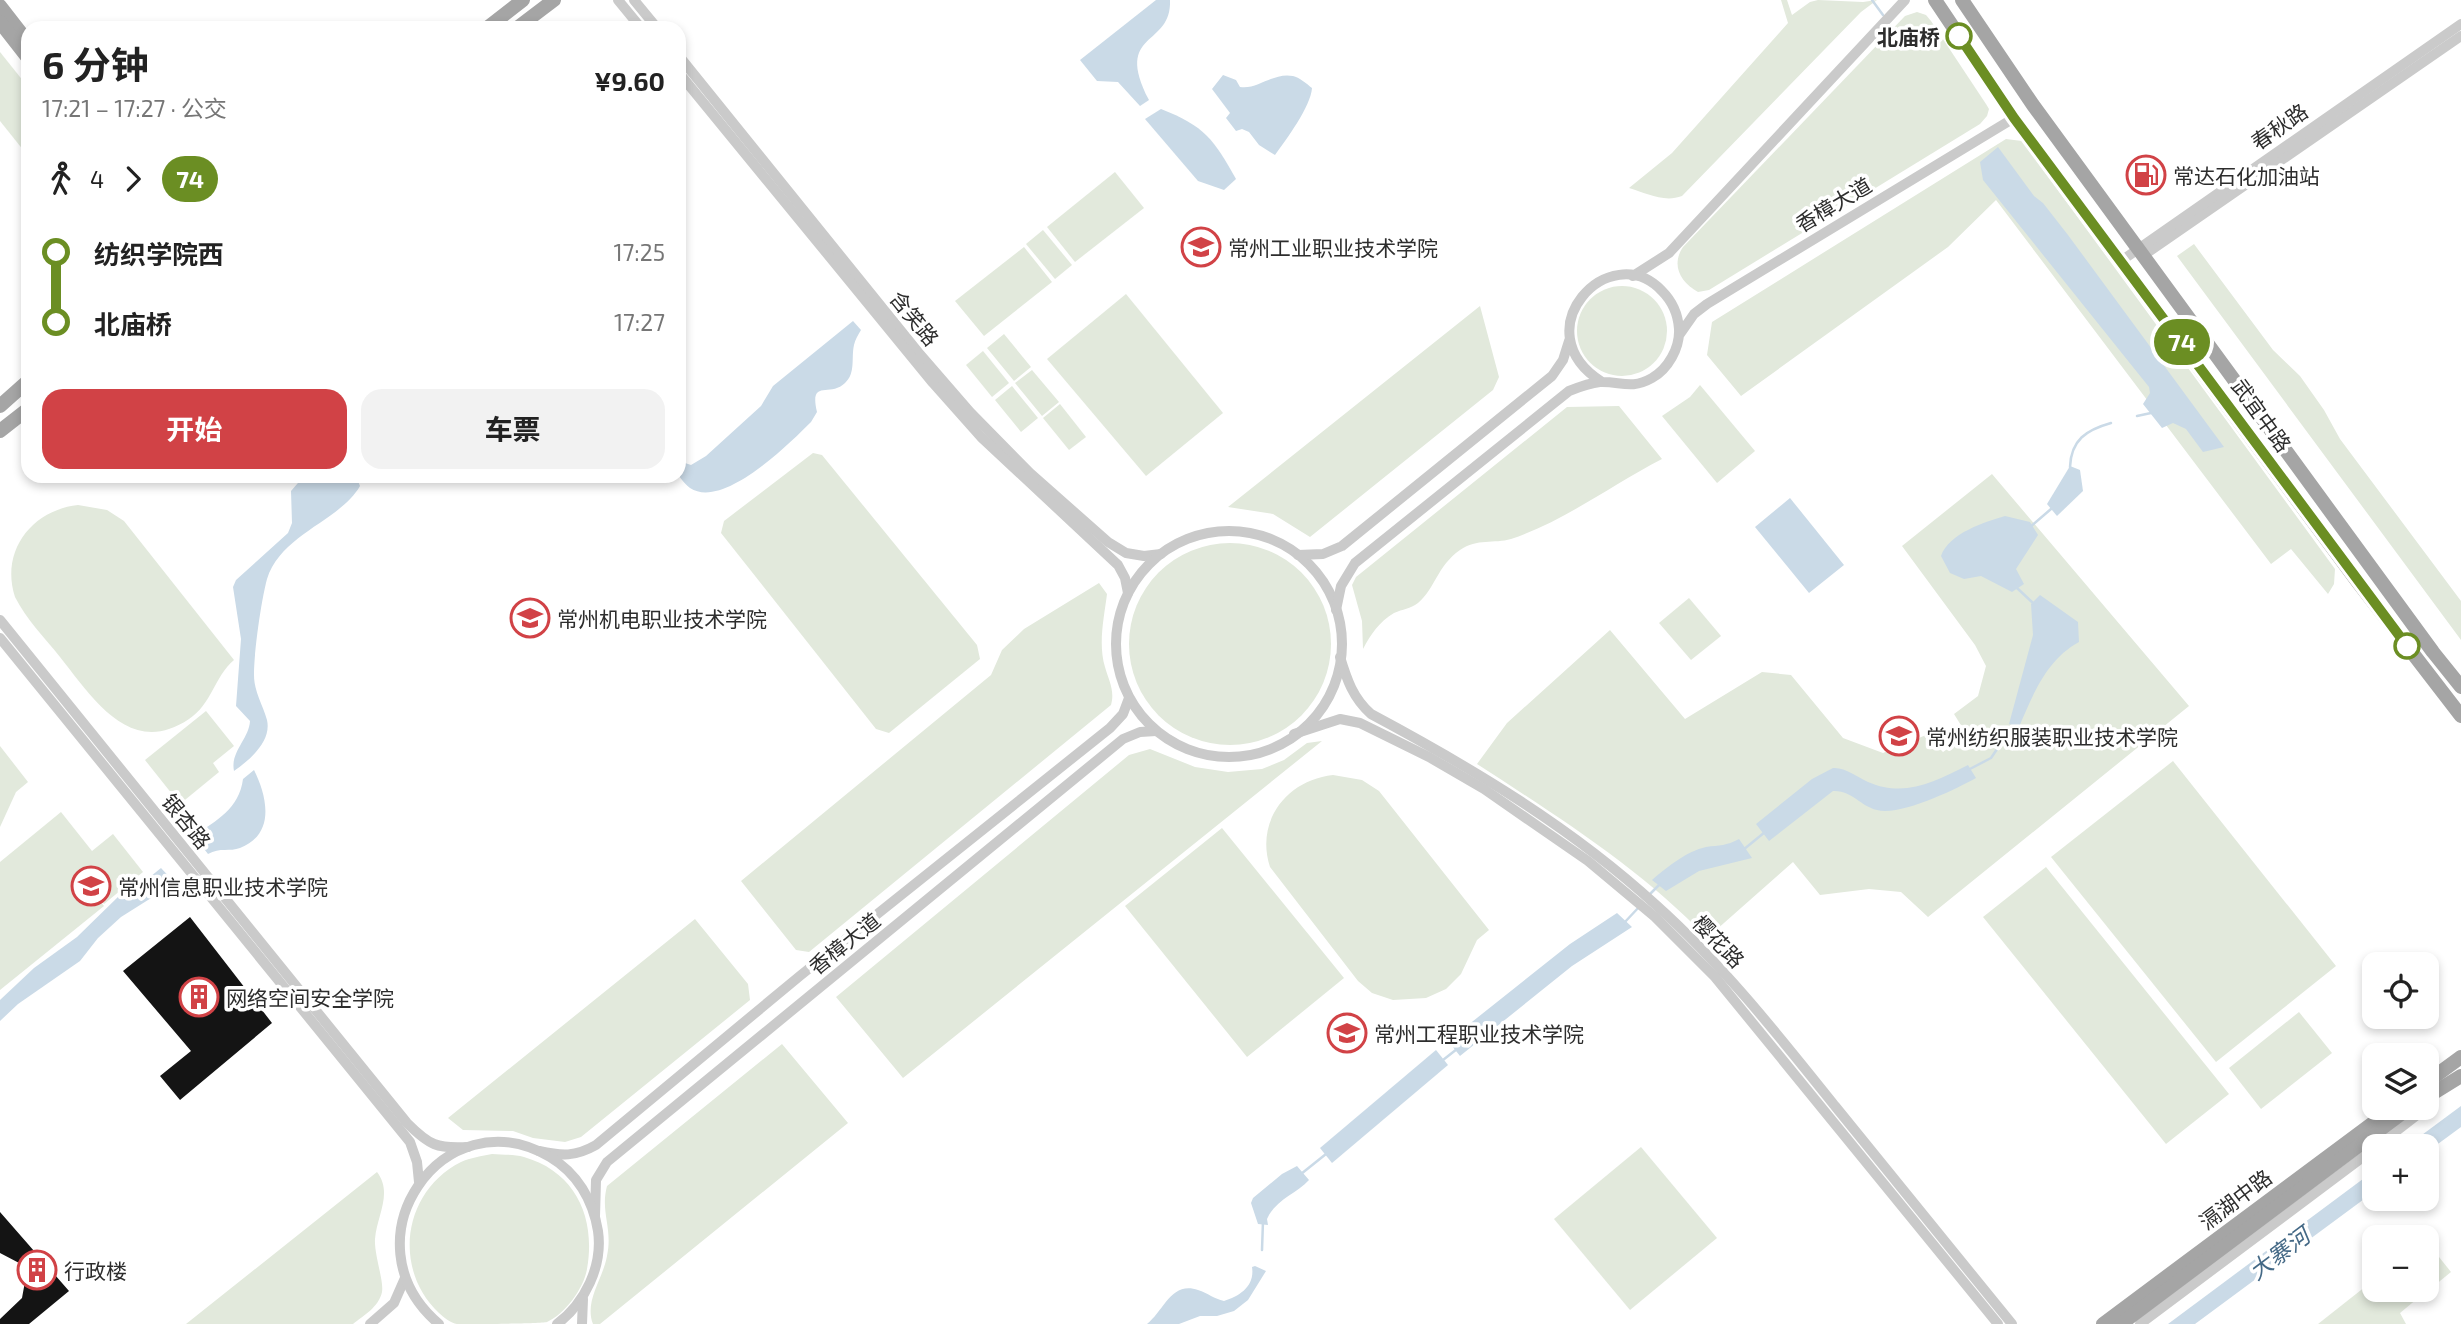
<!DOCTYPE html>
<html lang="zh">
<meta charset="utf-8">
<style>
body{margin:0;font-family:"Exo 2","Noto Sans SC",sans-serif;background:#f2f2f2;color:#222;height:100vh;display:flex;flex-direction:column;font-size:26px;white-space:nowrap}
*{box-sizing:border-box;margin:0}
p{font-size:23px;color:#767676}
.icon{flex:none;width:38px;height:38px;fill:none;stroke:currentColor;stroke-width:2;stroke-linecap:round;stroke-linejoin:round}
.map{position:relative;flex:1;overflow:hidden}
.details{position:absolute;left:21px;top:21px;width:665px;height:462px;display:flex;flex-direction:column;background:#fff;border-radius:21px;box-shadow:0 4px 10px #0003}
.details>*{flex:none}
.badge{padding:0 14px;border-radius:23px;font-size:24px;line-height:46px}
.fabs{position:absolute;left:2362px;top:952px;display:grid;gap:14px}
.fabs a{display:grid;place-items:center;width:77px;height:77px;border-radius:14px;background:#fff;box-shadow:0 4px 10px #0003;font-size:35px}
.map>.badge{position:absolute;translate:-50% -50%;box-shadow:0 0 0 4px #fff}
.legs{display:flex;align-items:center;gap:10px;height:77px;padding:0 21px;font-size:23px}
.legs p{margin-inline-start:auto}
.overview{display:flex;align-items:center;justify-content:space-between;height:119px;padding:0 21px}
h1{font-size:38px;font-weight:700;line-height:52px}
.button{display:flex;gap:14px;margin-top:auto;padding:14px 21px}
.button a{flex:1;height:80px;border-radius:21px;background:#d14246;color:#fff;font-size:28px;font-weight:700;line-height:80px;text-align:center}
.button a+a{background:#f2f2f2;color:#222}
ul{padding:0 21px;list-style:none}
li{display:flex;align-items:center;gap:24px;height:70px;font-size:26px}
li i{display:grid;place-items:center;width:10px;height:100%;margin:0 9px;background:currentColor}
li i::after{content:'';width:18px;height:18px;margin:-9px;border:5px solid;border-radius:50%;background:#fff}
li p{margin-inline-start:auto}
li:first-child i{background:linear-gradient(#0000 50%,currentColor 0)}
li:last-child i{background:linear-gradient(currentColor 50%,#0000 0)}
.map>svg:first-child{display:block}
.green{fill:#e2e9dc}
.water{fill:#cadae7}
.lines{fill:none;stroke-linecap:round;stroke-linejoin:round}
.stream{stroke:#cadae7;stroke-width:2.5}
.building{fill:#141414}
.minor{stroke:#cacaca;stroke-width:10}
.major{stroke:#a5a5a5;stroke-width:14}
.line-1-casing{stroke:#fff;stroke-width:16}
.line-1{stroke:#6b8e23;stroke-width:10}
.stop-1-dot{fill:#fff;stroke:#6b8e23;stroke-width:3.5}
.labels{text-anchor:middle;dominant-baseline:central;stroke-width:7;stroke-linejoin:round;paint-order:stroke}
.stop-label{font-size:21px;font-weight:bold;fill:#2d2d2d;stroke:#fff;text-anchor:end}
.street-label{font-size:21px;fill:#2d2d2d;stroke:#fff}
.poi-label{font-size:21px;fill:#2d2d2d;stroke:#fff;text-anchor:start}
.water-label{font-size:23px;font-style:italic;fill:#446986;stroke:#fff}
</style>
<div class="map">
<svg width="2461" height="1324" viewBox="0 0 2461 1324">
<rect width="100%" height="100%" fill="#fff"/>
<g class="green">
<path d="M1781,0H1787L1792,15L1810,2L1818,0L1863,2L1877,0L1861,12L1682,196C1664,203 1646,193 1629,188L1672,153L1788,23Z"/>
<path d="M1917,12L1926,15L1931,21L1986,104L1989,109L1987,116L1980,124L1709,290L1698,292C1680,282 1671,265 1683,247L1905,16Z"/>
<polygon points="0,52 28,87 28,156 0,121"/>
<polygon points="2006,139 2022,141 2335,569 2334,584 2328,594 2291,549 2271,564 1996,200 1948,247 1741,396 1707,355 1712,322"/>
<polygon points="1115,172 1144,208 1075,262 1047,227"/>
<polygon points="1043,230 1072,265 1055,279 1026,244"/>
<polygon points="2194,244 2273,350 2300,376 2324,410 2340,439 2461,601 2461,640 2177,256"/>
<polygon points="1024,247 1052,282 984,336 955,301"/>
<circle cx="1622" cy="331" r="45"/>
<polygon points="1126,294 1223,413 1146,476 1047,359"/>
<polygon points="1480,306 1499,377 1493,390 1310,537 1273,514 1228,507"/>
<polygon points="1004,334 1031,367 1014,381 987,348"/>
<polygon points="983,351 1009,383 992,397 966,365"/>
<polygon points="1032,370 1059,402 1042,416 1015,383"/>
<polygon points="1700,385 1755,451 1717,483 1662,416 1690,397"/>
<polygon points="1012,386 1038,418 1021,432 995,400"/>
<polygon points="1060,404 1086,437 1069,450 1043,418"/>
<path d="M1619,406L1662,459C1613,484 1565,521 1511,539C1494,544 1477,538 1460,550C1437,566 1435,589 1418,603C1410,609 1403,609 1394,613C1379,622 1371,634 1363,649L1362,621L1352,585L1356,577L1567,407Z"/>
<polygon points="813,453 822,455 977,645 980,659 889,733 876,729 721,533 724,521"/>
<path d="M1992,474L2189,706L1928,917L1901,892L1869,889L1820,895L1793,862L1707,938C1641,869 1557,816 1477,764L1507,723L1610,630L1685,719L1762,672L1791,675L1843,738L1883,753L1926,735L1943,752L1967,735L1954,714L1978,696L1986,666L1975,645L1902,546Z"/>
<path d="M78,505L107,510L124,521L234,660C214,677 212,704 189,719C130,759 92,697 60,657C45,638 26,619 15,597C0,551 32,510 78,505Z"/>
<circle cx="1230" cy="644" r="101"/>
<path d="M1099,583L1107,594C1104,618 1098,644 1105,667C1109,681 1115,691 1111,705L809,952L796,950L741,881L991,675L1002,650L1024,629Z"/>
<polygon points="1689,598 1721,636 1691,660 1659,623"/>
<polygon points="206,711 234,746 213,763 219,772 180,804 145,760"/>
<polygon points="1322,741 903,1078 836,997 1129,755 1150,749 1195,767 1228,772 1262,769 1284,760 1307,743"/>
<polygon points="0,746 28,782 16,792 0,827"/>
<polygon points="2173,761 2336,966 2216,1062 2051,857"/>
<path d="M1333,775L1362,780L1379,791L1489,930L1477,940L1461,974L1446,989L1426,998L1393,1000L1372,993L1358,981L1270,867C1255,821 1287,780 1333,775Z"/>
<polygon points="61,812 92,851 113,834 143,872 104,904 73,867 104,906 0,990 0,862"/>
<polygon points="1222,828 1344,978 1247,1057 1125,906"/>
<polygon points="2046,867 2229,1094 2166,1144 1983,917"/>
<polygon points="695,919 748,984 750,1000 581,1137 565,1142 533,1138 513,1131 463,1130 448,1118"/>
<polygon points="2299,1012 2332,1053 2261,1109 2229,1068"/>
<path d="M782,1044L848,1123L600,1324H593C584,1301 603,1279 607,1256C613,1228 600,1212 607,1186Z"/>
<polygon points="1641,1147 1717,1238 1630,1310 1554,1219"/>
<path d="M492,1154C502,1155 514,1154 524,1157C576,1172 596,1218 587,1269C584,1288 565,1314 547,1322C539,1324 467,1324 457,1324C451,1323 443,1317 439,1313C392,1269 403,1191 461,1162C470,1158 482,1156 492,1154Z"/>
<path d="M377,1172C393,1193 377,1215 375,1239C374,1254 384,1281 382,1292C379,1307 363,1316 353,1324H186Z"/>
<polygon points="2427,1249 2435,1252 2451,1272 2429,1290"/>
<polygon points="2375,1279 2375,1290 2411,1290 2418,1298 2400,1313 2406,1324 2318,1324"/>
</g>
<g class="water">
<path d="M1156,0H1170C1172,48 1113,30 1149,100L1140,106L1118,82L1097,81L1080,60Z"/>
<path d="M1223,75L1236,80L1240,87C1258,90 1273,72 1293,76C1299,77 1307,84 1312,88C1311,106 1286,140 1275,155L1259,145L1249,132L1242,129L1236,131L1226,118L1230,113L1212,89Z"/>
<path d="M1161,109C1205,126 1214,140 1236,179L1224,190L1198,181L1145,119Z"/>
<polygon points="1998,147 2034,196 2043,203 2068,235 2224,447 2203,452 2186,429 2173,423 2162,428 2143,404 2150,393 2149,387 1983,180 1980,162"/>
<path d="M853,321L861,330C858,335 855,340 854,345C851,358 856,373 845,383C830,398 809,378 817,412L811,422C789,444 723,510 690,488C686,485 682,480 679,476V456L685,463L691,465L706,456L761,406L773,386Z"/>
<polygon points="2070,466 2080,470 2083,491 2057,516 2047,504"/>
<path d="M304,476H356L360,486C340,521 281,534 267,579C261,602 254,651 254,675C254,692 263,705 267,720C272,742 248,761 234,771C230,752 249,739 250,721L236,706L241,639L233,587L236,580L288,533L292,523L291,491Z"/>
<polygon points="1790,498 1844,565 1809,593 1755,527"/>
<path d="M2005,516L2030,522L2038,535L2016,569L2024,584L2012,592L1981,576L1964,579L1950,573L1941,556C1949,533 1985,522 2005,516Z"/>
<path d="M2040,595L2078,622L2079,642C2046,660 2033,695 2019,727L2009,724L2033,635L2031,604Z"/>
<path d="M1968,765L1976,778C1954,790 1901,816 1877,810C1860,806 1852,790 1833,791L1769,841L1756,824L1812,779L1833,768C1845,767 1857,777 1868,782C1905,798 1934,782 1968,765Z"/>
<path d="M254,770C267,796 276,834 240,848C230,852 220,847 208,854L194,836C217,820 239,809 243,779Z"/>
<path d="M1739,839L1752,858L1699,871L1666,891L1652,880C1667,867 1687,851 1706,847C1720,845 1726,846 1739,839Z"/>
<polygon points="161,868 175,883 121,917 98,938 80,961 18,1004 0,1021 0,1000 34,968 77,937 120,895 145,881"/>
<polygon points="1617,913 1632,927 1572,966 1460,1056 1448,1041 1570,944"/>
<polygon points="1436,1050 1448,1065 1332,1163 1320,1148"/>
<polygon points="2461,1106 2461,1127 2427,1152 2427,1146 2407,1146"/>
<path d="M1297,1166L1309,1180C1296,1194 1275,1200 1267,1219L1268,1225L1258,1224L1251,1203L1253,1198L1282,1174Z"/>
<polygon points="2375,1170 2375,1191 2195,1324 2168,1324"/>
<path d="M1255,1266L1266,1271L1248,1300L1234,1311L1217,1316H1200L1179,1324H1147C1164,1311 1171,1281 1198,1290C1208,1293 1214,1299 1224,1301C1240,1296 1255,1286 1252,1267Z"/>
</g>
<g class="lines">
<g class="stream">
<polyline points="1872,0 1883,15"/>
<polyline points="2137,416 2151,413"/>
<path d="M2070,467C2071,440 2086,430 2111,423"/>
<polyline points="2030,527 2051,509"/>
<polyline points="2017,588 2033,603"/>
<polyline points="1968,770 1991,758 2014,724"/>
<polyline points="1743,850 1765,832"/>
<polyline points="1650,894 1660,884"/>
<polyline points="1624,923 1639,907"/>
<polyline points="1443,1060 1457,1049"/>
<polyline points="1301,1174 1326,1154"/>
<polyline points="1262,1250 1263,1221"/>
</g>
</g>
<g class="building">
<polygon points="190,917 272,1023 180,1100 160,1076 191,1051 123,971"/>
<polygon points="0,1212 69,1291 29,1324 0,1324 0,1319 22,1298 26,1276 21,1264 0,1253"/>
</g>
<g class="lines">
<g class="minor">
<polyline points="618,0 641,28"/>
<polyline points="634,0 657,28"/>
<polyline points="679,56 918,352 970,412 1030,473 1108,542 1126,553 1144,556 1161,554"/>
<polyline points="679,73 933,383 981,437 1118,565 1125,578 1128,593"/>
<polyline points="2144,255 2461,36"/>
<polyline points="2121,261 2461,24"/>
<polyline points="1633,276 1669,253 1905,0"/>
<polyline points="1680,334 1694,314 1707,304 2014,118"/>
<circle cx="1229" cy="644" r="113"/>
<polyline points="1298,555 1323,554 1342,546 1552,376 1563,360 1569,341"/>
<path d="M1336,610L1341,586L1355,563L1569,391C1579,387 1589,383 1600,382C1620,381 1631,390 1652,378C1668,369 1680,348 1679,329C1678,314 1673,302 1662,291C1610,236 1521,331 1602,382"/>
<path d="M0,620L407,1123C429,1145 437,1149 468,1147"/>
<polyline points="0,638 410,1142 417,1162 419,1182"/>
<path d="M1340,657C1347,680 1353,698 1371,714C1472,768 1571,827 1656,905C1723,965 1779,1036 1835,1106C1894,1179 1953,1252 2012,1324"/>
<polyline points="1294,734 1340,719 1360,723 1429,757 1484,789 1588,861 1655,917 1715,977 1998,1324"/>
<polyline points="2377,1146 2426,1108"/>
<path d="M539,1151C562,1156 575,1157 596,1145L801,975L1110,728L1123,714L1129,698"/>
<polyline points="595,1216 596,1180 607,1162 1123,739 1140,732 1156,731"/>
<polyline points="370,1324 394,1303 405,1278"/>
<path d="M439,1324C342,1242 443,1094 550,1157C577,1173 593,1200 598,1231C603,1266 585,1303 557,1324"/>
<polyline points="582,1324 583,1299"/>
<polyline points="2140,1324 2375,1148"/>
</g>
<g class="major">
<polyline points="1935,0 2014,118 2357,581 2461,716"/>
<polyline points="1962,0 2033,105 2433,652 2461,687"/>
<polyline points="0,6 28,42"/>
<polyline points="0,22 28,58"/>
<polyline points="487,28 523,0"/>
<polyline points="517,28 554,0"/>
<polyline points="0,406 28,381"/>
<polyline points="0,431 28,409"/>
<polyline points="2427,1082 2461,1057"/>
<polyline points="2427,1097 2461,1076"/>
<polyline points="2103,1324 2393,1108"/>
<polyline points="2121,1324 2409,1108"/>
</g>
</g>
<g class="lines">
<defs>
<polyline id="line-1" points="1959,36 2014,118 2407,646"/>
</defs>
<use href="#line-1" class="line-1-casing"/>
<use href="#line-1" class="line-1"/>
</g>
<defs>
<symbol id="fuel-ring" viewBox="-11 -11 22 22"><circle r="9.5" fill="#fff" stroke="#d14246" stroke-width="1.5"/><path d="M-5.5-6h7V0h2V4h1.3V-2.5L3-4.5l.8-.8L6-3V5H2.5V1h-1V6h-7ZM-4.2-4.7v3.2H.2V-4.7Z" fill="#d14246"/></symbol>
<symbol id="university-ring" viewBox="-11 -11 22 22"><circle r="9.5" fill="#fff" stroke="#d14246" stroke-width="1.5"/><path d="M0-5L7-2L0 1L-7-2ZM-4 1L0 2.5L4 1V4Q0 6-4 4Z" fill="#d14246"/></symbol>
<symbol id="building-ring" viewBox="-11 -11 22 22"><circle r="9.5" fill="#fff" stroke="#d14246" stroke-width="1.5"/><path d="M-4-6H4V6H1V3H-1V6H-4ZM-2.5-4.3h1.7v1.8h-1.7ZM.8-4.3h1.7v1.8H.8ZM-2.5-1h1.7V.8h-1.7ZM.8-1h1.7V.8H.8Z" fill="#d14246"/></symbol>
</defs>
<g fill-rule="evenodd">
<use href="#fuel-ring" x="2124" y="153" width="44" height="44"/>
<use href="#university-ring" x="1179" y="225" width="44" height="44"/>
<use href="#university-ring" x="508" y="596" width="44" height="44"/>
<use href="#university-ring" x="1877" y="714" width="44" height="44"/>
<use href="#university-ring" x="69" y="864" width="44" height="44"/>
<use href="#building-ring" x="177" y="975" width="44" height="44"/>
<use href="#university-ring" x="1325" y="1011" width="44" height="44"/>
<use href="#building-ring" x="15" y="1248" width="44" height="44"/>
</g>
<g class="stop-1-dot">
<circle cx="1959" cy="36" r="12"/>
<circle cx="2407" cy="646" r="12"/>
</g>
<g class="labels">
<g class="stop-label">
<text x="1940" y="36">北庙桥</text>
</g>
<g class="street-label">
<text transform="translate(2279 126) rotate(-35)">春秋路</text>
<text transform="translate(1833 204) rotate(-31)">香樟大道</text>
<text transform="translate(915 318) rotate(51)">含笑路</text>
<text transform="translate(2262 415) rotate(54)">武宜中路</text>
<text transform="translate(187 821) rotate(51)">银杏路</text>
<text transform="translate(1719 941) rotate(46)">樱花路</text>
<text transform="translate(844 943) rotate(-39)">香樟大道</text>
<text transform="translate(2235 1199) rotate(-37)">滆湖中路</text>
</g>
<g class="poi-label">
<text x="2173" y="175">常达石化加油站</text>
<text x="1228" y="247">常州工业职业技术学院</text>
<text x="557" y="618">常州机电职业技术学院</text>
<text x="1926" y="736">常州纺织服装职业技术学院</text>
<text x="118" y="886">常州信息职业技术学院</text>
<text x="226" y="997">网络空间安全学院</text>
<text x="1374" y="1033">常州工程职业技术学院</text>
<text x="64" y="1270">行政楼</text>
</g>
<g class="water-label">
<text transform="translate(2279 1253) rotate(-37)">大寨河</text>
</g>
</g>
</svg>
<div class="fabs">
<a><svg class="icon" aria-label="locate" viewBox="0 0 24 24"><circle cx="12" cy="12" r="6"/><path d="M12 2v4M12 18v4M2 12h4M18 12h4"/></svg></a>
<a><svg class="icon" aria-label="layers" viewBox="0 0 24 24"><path d="M12 4l9 5-9 5-9-5zM3 14l9 5 9-5"/></svg></a>
<a>+</a>
<a>−</a>
</div>
<b class="badge" style="left:2182px;top:342px;background:#6b8e23;color:#fff">74</b>
<section class="details">
<div class="overview"><div><h1>6 分钟</h1><p>17:21 – 17:27 · 公交</p></div><b>¥9.60</b></div>
<div class="legs"><svg class="icon" aria-label="walk" viewBox="0 0 24 24"><circle cx="13" cy="4" r="2"/><path d="M13 8l-2 6 4 7M11 14l-3 7M7 12l3-4h3l4 4"/></svg>4<svg class="icon" aria-label="forward" viewBox="0 0 24 24"><path d="M9 5l7 7-7 7"/></svg><b class="badge" style="background:#6b8e23;color:#fff">74</b></div>
<ul>
<li><i style="color:#6b8e23"></i><b>纺织学院西</b><p>17:25</p></li>
<li><i style="color:#6b8e23"></i><b>北庙桥</b><p>17:27</p></li>
</ul>
<div class="button"><a>开始</a><a>车票</a></div>
</section>
</div>
